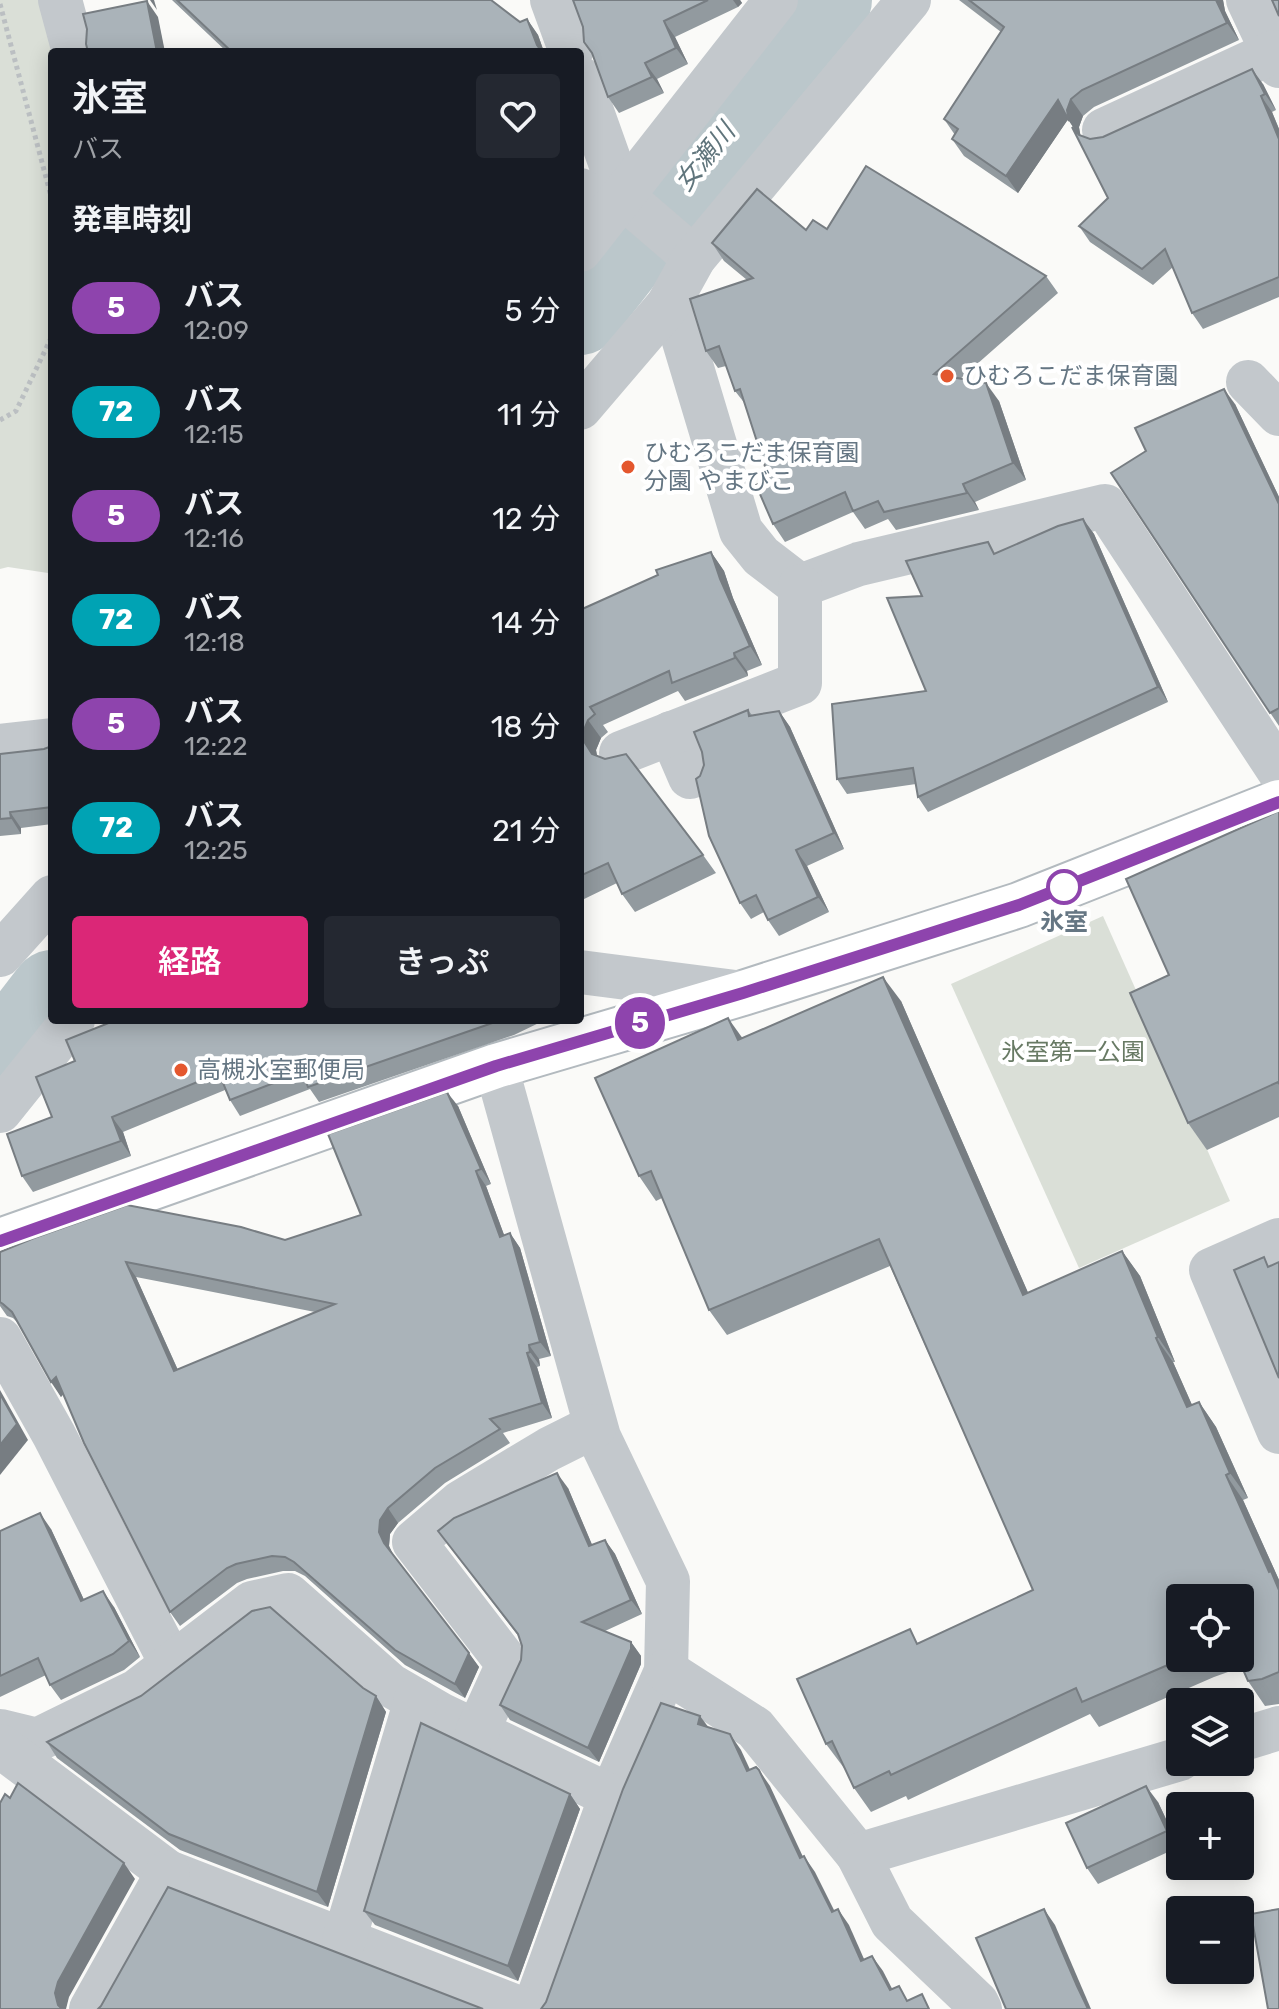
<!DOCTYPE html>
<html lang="ja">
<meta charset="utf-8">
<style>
body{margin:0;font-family:Rubik,"Noto Sans JP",sans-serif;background:#242831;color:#f1f3f6;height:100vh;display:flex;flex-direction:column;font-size:30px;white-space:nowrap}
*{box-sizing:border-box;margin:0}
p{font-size:26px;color:#9ea1a6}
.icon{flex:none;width:44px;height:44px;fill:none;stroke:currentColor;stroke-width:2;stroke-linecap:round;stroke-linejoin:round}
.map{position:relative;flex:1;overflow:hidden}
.side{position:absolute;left:48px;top:48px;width:536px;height:976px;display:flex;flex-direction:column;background:#171b24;border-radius:8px;box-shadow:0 4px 20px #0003}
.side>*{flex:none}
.badge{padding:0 16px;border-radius:26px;font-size:28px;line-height:52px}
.fabs{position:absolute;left:1166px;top:1584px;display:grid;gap:16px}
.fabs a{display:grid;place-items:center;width:88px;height:88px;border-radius:8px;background:#171b24;box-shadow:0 4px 20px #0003;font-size:40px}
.map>.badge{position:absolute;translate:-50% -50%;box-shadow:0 0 0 4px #fff}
h2{padding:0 24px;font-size:30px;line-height:72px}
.round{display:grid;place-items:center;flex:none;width:84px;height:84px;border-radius:8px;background:#242831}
.overview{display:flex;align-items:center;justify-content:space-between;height:136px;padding:0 24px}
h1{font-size:38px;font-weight:600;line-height:60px}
.button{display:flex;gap:16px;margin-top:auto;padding:16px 24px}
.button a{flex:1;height:92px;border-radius:8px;background:#db2777;color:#fff;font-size:32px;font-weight:600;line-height:92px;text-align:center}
.button a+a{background:#242831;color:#f1f3f6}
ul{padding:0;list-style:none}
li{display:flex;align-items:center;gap:24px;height:104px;padding:0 24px}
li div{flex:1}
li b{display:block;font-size:30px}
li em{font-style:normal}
li .badge{min-width:88px;font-weight:700;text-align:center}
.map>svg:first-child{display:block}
.green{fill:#dadfd7}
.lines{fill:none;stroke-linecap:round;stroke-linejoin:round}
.river{stroke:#bbc7cb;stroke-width:82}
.secondary-casing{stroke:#b3babf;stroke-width:48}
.path{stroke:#bbbfc2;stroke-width:5;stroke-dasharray:4 4;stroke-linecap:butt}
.street{stroke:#c3c8cc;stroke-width:44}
.secondary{stroke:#fff;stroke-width:44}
.wall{fill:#929a9f;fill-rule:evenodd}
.shaded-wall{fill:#777d82}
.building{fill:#aab3b9;stroke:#777d82;stroke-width:2;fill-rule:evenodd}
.line-casing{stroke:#fff;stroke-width:18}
.line{stroke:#8e44ad;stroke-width:12}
.poi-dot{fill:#e4572e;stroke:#fff;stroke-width:3}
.stop-dot{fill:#fff;stroke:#8e44ad;stroke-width:4}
.labels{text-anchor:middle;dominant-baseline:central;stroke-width:8;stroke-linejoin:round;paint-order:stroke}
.poi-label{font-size:24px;fill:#657683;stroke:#fff;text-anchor:start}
.stop-label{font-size:24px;font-weight:bold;fill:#657683;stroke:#fff}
.park-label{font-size:24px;fill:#687a64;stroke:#fff}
.water-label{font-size:26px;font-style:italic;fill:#60757c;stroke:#fff}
</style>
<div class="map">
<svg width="1279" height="2009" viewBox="0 0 1279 2009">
<rect width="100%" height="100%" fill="#fafaf8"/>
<g class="green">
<polygon points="0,0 41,0 52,52 52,576 48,573 8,567 0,569"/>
<polygon points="1103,916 1230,1201 1079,1268 951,984"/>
</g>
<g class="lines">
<g class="river">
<polyline points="580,314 779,59 831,0"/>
<polyline points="0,1058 52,991"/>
</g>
<defs>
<polyline id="secondary" points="0,1241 496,1066 743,993 1019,905 1279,802"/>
</defs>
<use href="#secondary" class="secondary-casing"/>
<g class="path">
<polyline points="0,4 52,200"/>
<polyline points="0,420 16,411 52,336"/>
</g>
<g class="street">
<polyline points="60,0 74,52"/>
<polyline points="552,0 571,52"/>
<polyline points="1248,0 1279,66"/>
<polyline points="580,78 622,196 694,258"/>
<polyline points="1104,130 1273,52"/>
<polyline points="580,190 609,213"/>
<polyline points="580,250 776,0"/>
<polyline points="668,305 675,312 680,328 741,531 761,556 800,586 859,564 1105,506 1279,771"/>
<polyline points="1248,382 1279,414"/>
<polyline points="580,408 668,305 694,258 909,0"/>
<polyline points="671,733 690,777"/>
<polyline points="0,746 52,740"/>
<polyline points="621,753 800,683 800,586"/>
<polyline points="0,955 52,897"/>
<polyline points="580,972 743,993"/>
<polyline points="496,1066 599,1437 668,1581 666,1671 611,1796 534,2009"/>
<polyline points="0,1111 73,1020"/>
<polyline points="1279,1240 1211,1270 1279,1432"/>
<polyline points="0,1339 54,1435 172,1665"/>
<polyline points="666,1671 755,1728 858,1855"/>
<polyline points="0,1731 37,1740 137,1691 252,1603 288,1595 390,1685 440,1714 611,1796"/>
<polyline points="477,1732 508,1664 414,1542 461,1502 549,1449 595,1426"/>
<polyline points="1240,1740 1279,1728"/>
<polyline points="0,1746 168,1872 522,2009"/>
<polyline points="344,1940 416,1700"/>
<polyline points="91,2009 168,1872"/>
<polyline points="980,2009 977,2003 892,1922 858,1855 1180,1759"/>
</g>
<use href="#secondary" class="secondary"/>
</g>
<g class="wall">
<polygon points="172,0 491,0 520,22 527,19 538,35 544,52 227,52"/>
<polygon points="573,0 740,0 742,3 738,7 675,37 688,64 657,79 664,93 619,113 608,97"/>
<polygon points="959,0 1223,0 1225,11 1239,40 1094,107 1083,116 1079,127 1080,135 1090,139 1103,137 1263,84 1276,110 1272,112 1279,129 1279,297 1203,329 1192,313 1173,267 1153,285 1090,242 1079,226 1108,198 1076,132 1068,119 1018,193 964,156 952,139 955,135 944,119 1001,32"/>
<polygon points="827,229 1046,276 1058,293 960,379 999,401 1026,480 975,502 979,510 896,530 888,519 865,529 853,512 785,542 773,524 769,479 746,405 735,391 726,366 718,368 706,351 747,280 724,261 712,243 806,230"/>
<polygon points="1235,404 1279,497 1279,726 1111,473"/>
<polygon points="1083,519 1094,534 1168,702 928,812 918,797 916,784 847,794 837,779 926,691 996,553"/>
<polygon points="711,552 724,571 733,598 762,665 747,671 748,676 685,701 678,691 603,725 608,732 601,738 596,750 597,756 703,855 716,873 635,912 622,894 617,883 580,901 580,610"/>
<polygon points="748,710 752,715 779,711 790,727 844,849 807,866 829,912 779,936 768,920 764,912 751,919 740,903 700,776"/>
<polygon points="52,746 52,824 21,828 21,834 0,836 0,754 44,749"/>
<polygon points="1279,811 1279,1117 1207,1150 1188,1123 1169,975"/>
<path d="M901,1001L1028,1293L1122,1251L1140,1276L1175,1362H1173L1192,1405L1199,1402L1216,1427L1248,1498L1243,1500L1279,1580V1704L1265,1706L1248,1681L1242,1667L1214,1677L1099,1727L1090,1714L908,1800L906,1796L871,1812L854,1788L845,1768H844L826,1744L920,1643L1033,1590L890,1266L727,1335L709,1310L662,1198L656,1201L639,1176L742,1038ZM1240,1598V1658H1180Z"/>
<polygon points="116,1020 545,1020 514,1035 319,1102 310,1089 240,1116 230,1100 225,1090 123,1132 131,1156 33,1192 22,1176 52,1117 75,1061"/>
<path d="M458,1106L491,1184L486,1186L504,1235L510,1233L520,1248L551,1356L539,1359L540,1366L537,1367L552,1418L503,1433L510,1443L445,1483L398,1523L390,1534L389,1546L393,1554L479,1667L465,1698L405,1665L305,1576L295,1571H283L247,1579L237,1583L180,1626L170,1612L63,1394L61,1397L17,1322L13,1318L7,1316L0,1306V1252L285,1240L361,1215ZM136,1277L203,1290L315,1312L178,1370Z"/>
<polygon points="568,1488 592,1545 605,1540 615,1554 642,1614 605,1631 631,1642 641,1656 641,1664 599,1762 510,1720 500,1705 521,1660 522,1646 519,1637 438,1531"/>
<polygon points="51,1529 84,1600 114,1607 140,1657 124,1670 61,1700 50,1685 46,1675 0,1697 0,1531"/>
<polygon points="363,1688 376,1696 386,1712 328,1907 180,1850 57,1758 47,1742"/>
<polygon points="570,1794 580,1809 518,1981 375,1925 364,1911"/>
<polygon points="1158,1802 1179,1847 1098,1884 1087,1868"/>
</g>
<g class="shaded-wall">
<polygon points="150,0 154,0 157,10"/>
<polygon points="733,0 740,0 742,3 738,7"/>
<polygon points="1216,0 1223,0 1225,11 1239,40 1227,23"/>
<polygon points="147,1 158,17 165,52 157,52"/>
<polygon points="527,19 538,35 544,52 542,52 537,45"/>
<polygon points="664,21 675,37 688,64 676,48"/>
<polygon points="645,63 657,79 664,93 652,77"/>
<polygon points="1252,69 1263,84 1276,110 1265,94"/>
<polygon points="1261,96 1272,112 1279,129 1279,139"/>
<polygon points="1071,99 1083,116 1079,127 1081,138 1069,121 1069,118 1018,193 1006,176 1058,100 1067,110"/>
<polygon points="986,383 999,401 1026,480 1013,463"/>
<polygon points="1224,389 1235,404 1279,497 1279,504"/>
<polygon points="963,484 975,502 979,510 967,493"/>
<polygon points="1083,519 1094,534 1168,702 1158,687"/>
<polygon points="711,552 724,571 733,598 762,665 750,646 720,579"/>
<polygon points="734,653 747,671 748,676 735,658"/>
<polygon points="779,711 790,727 844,849 834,833"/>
<polygon points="588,720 601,738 596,750 598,761 585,743 583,732"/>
<polygon points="10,812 21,828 21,834 11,818"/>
<polygon points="796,850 807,866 829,912 818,897"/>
<polygon points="883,977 901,1001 1040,1320 1023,1295"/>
<polygon points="728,1018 746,1043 738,1040"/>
<polygon points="447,1092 458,1106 491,1184 481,1169"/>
<polygon points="112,1117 123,1132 131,1156 121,1141"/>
<polygon points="476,1171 486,1186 510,1251 500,1237"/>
<polygon points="510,1233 520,1248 551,1356 540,1342"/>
<polygon points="1122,1251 1140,1276 1175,1362 1158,1337"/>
<polygon points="126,1262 136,1277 185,1386 174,1371"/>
<polygon points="1156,1338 1173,1362 1204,1432 1187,1407"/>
<polygon points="529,1345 539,1359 540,1366 530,1352"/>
<polygon points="527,1353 537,1367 552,1418 542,1403"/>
<polygon points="56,1377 66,1391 61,1397 51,1382"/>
<polygon points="0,1390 28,1440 0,1475"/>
<polygon points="1199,1402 1216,1427 1248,1498 1230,1473"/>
<polygon points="557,1473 568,1488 599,1561 589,1546"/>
<polygon points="1226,1475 1243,1500 1279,1580 1279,1590 1269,1572"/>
<polygon points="388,1508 398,1523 390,1534 389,1546 394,1557 384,1543 379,1532 380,1520"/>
<polygon points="40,1513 51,1529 92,1617 81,1601"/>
<polygon points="605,1540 615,1554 642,1614 631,1600"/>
<polygon points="103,1591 114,1607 140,1657 129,1641"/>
<polygon points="631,1642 641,1656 641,1664 599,1762 588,1748"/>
<polygon points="469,1653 479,1667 465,1698 455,1684"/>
<polygon points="376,1696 386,1712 328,1907 317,1892"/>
<polygon points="700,1716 712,1732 698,1724"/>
<polygon points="730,1734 741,1750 758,1787 747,1771"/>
<polygon points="759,1770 770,1786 811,1874 800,1858"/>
<polygon points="1146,1786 1158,1802 1179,1847 1167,1831"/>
<polygon points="570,1794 580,1809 518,1981 508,1966"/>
<polygon points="804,1856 815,1872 843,1928 832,1912"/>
<polygon points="124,1863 135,1879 69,1997 66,2009 61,2009 58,2005 55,1993 58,1982"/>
<polygon points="838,1909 849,1925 872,1977 861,1961"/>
<polygon points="1044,1909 1055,1925 1091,2009 1088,2009 1077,1986"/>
<polygon points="872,1956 883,1971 901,2006 890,1990"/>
</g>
<g class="building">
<polygon points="177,0 491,0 520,22 527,19 537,45 542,52 232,52"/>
<polygon points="573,0 708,0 664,21 676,48 645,63 652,77 608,97 592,53 584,42 583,27"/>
<polygon points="969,0 1216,0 1227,23 1082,90 1071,99 1067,110 1069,121 1058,100 1006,176 952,139 958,129 944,119 1004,27"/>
<polygon points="1272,0 1279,0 1279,16"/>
<polygon points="147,1 157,52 88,52 86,44 87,29 83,14"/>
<polygon points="1252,69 1265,94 1261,96 1279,139 1279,277 1192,313 1165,249 1142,269 1079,226 1108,198 1072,127 1079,135 1090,139 1103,137"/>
<polygon points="866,166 1046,276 934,374 986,383 1013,463 963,484 967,493 884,512 878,501 853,511 845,492 773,524 756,485 769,479 740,389 735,391 719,346 706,351 690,299 753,278 712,243 757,189 806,230 813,220 827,229"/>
<polygon points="1224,389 1279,504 1279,708 1270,713 1111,473 1146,451 1135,428"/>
<polygon points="1083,519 1158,687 918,797 913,768 837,779 832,704 926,691 887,598 922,596 906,561 988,542 994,554 1058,526"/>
<polygon points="711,552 720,579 750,646 734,653 735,658 672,683 669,671 590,707 595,714 588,720 583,732 585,743 592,754 605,759 626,754 703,855 622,894 608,863 580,876 580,610 658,575 656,570"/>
<polygon points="748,710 749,716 779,711 834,833 796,850 818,897 768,920 756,895 740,903 709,836 696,779 700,776 704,765 702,752 694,732"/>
<polygon points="52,746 52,807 10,812 11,818 0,819 0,754 44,749"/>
<polygon points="1279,811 1279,1084 1278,1082 1188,1123 1130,993 1169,975 1126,879"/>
<polygon points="883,977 1023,1295 1122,1251 1158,1337 1156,1338 1187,1407 1199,1402 1230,1473 1226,1475 1269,1572 1271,1571 1279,1590 1279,1672 1262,1679 1248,1681 1238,1658 1240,1658 1240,1598 1180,1598 1180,1658 1184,1658 1082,1702 1076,1688 891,1775 889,1771 854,1788 832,1741 826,1744 797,1679 910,1629 917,1644 1033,1590 879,1239 709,1310 651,1171 639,1176 595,1078 728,1018 738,1040"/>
<polygon points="116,1020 501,1020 308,1087 302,1072 230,1100 219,1073 112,1117 121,1141 22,1176 7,1134 52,1117 36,1077 75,1061 66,1040"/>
<path d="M447,1092L481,1169L476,1171L500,1237L510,1233L540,1342L529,1345L530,1352L527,1353L542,1403L490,1419L500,1429L435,1468L388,1508L380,1520L379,1532L384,1543L469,1653L455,1684L395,1650L294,1562L285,1557L272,1556L236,1564L227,1568L170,1612L84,1443L56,1377L51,1382L12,1312L3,1304L0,1302V1252L34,1238L127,1205L241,1227L285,1240L361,1215L328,1134ZM126,1262L193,1275L335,1304L174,1371Z"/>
<polygon points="1264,1257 1268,1267 1279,1262 1279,1378 1234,1270"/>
<polygon points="0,1394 17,1424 0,1445"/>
<polygon points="557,1473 589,1546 605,1540 631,1600 582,1622 631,1642 631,1649 588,1748 500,1705 521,1660 522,1646 518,1634 438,1531 454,1518"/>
<polygon points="40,1513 81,1601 103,1591 129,1641 113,1654 50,1685 38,1658 0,1676 0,1531"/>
<polygon points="270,1607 363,1688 376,1696 317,1892 169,1834 47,1742 141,1696 252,1611"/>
<polygon points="661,1703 700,1716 698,1724 730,1734 747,1771 756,1767 759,1770 800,1858 804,1856 832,1912 838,1909 861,1961 872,1956 890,1990 899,1986 907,2001 922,1994 929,2009 541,2009 546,2002 623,1789"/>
<polygon points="421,1723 570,1794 508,1966 364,1911"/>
<polygon points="18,1783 124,1863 58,1982 55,1993 58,2005 62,2009 0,2009 0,1803 5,1794 10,1798"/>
<polygon points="1146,1786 1167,1831 1087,1868 1066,1823"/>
<polygon points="168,1887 483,2009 98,2009 101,2006"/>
<polygon points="1044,1909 1077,1986 1088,2009 1006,2009 976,1938"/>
<polygon points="1279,1909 1279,2009 1268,2009 1251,1914"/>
</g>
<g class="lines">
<defs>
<polyline id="line" points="0,1241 496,1066 743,993 1019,905 1279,802"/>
</defs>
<use href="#line" class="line-casing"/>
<use href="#line" class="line"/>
</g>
<g class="poi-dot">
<circle cx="947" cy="376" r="8"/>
<circle cx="628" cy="467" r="8"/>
<circle cx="181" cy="1070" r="8"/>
</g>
<circle class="stop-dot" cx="1064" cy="887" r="16"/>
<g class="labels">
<g class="poi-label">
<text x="963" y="376">ひむろこだま保育園</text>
<text x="644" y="453">ひむろこだま保育園<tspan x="644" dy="28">分園 やまびこ</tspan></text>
<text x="197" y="1070">高槻氷室郵便局</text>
</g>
<g class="stop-label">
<text x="1064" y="922">氷室</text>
</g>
<g class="park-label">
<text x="1073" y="1052">氷室第一公園</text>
</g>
<g class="water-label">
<text transform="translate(705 157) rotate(-51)">女瀬川</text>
</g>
</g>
</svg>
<div class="fabs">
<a><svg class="icon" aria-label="locate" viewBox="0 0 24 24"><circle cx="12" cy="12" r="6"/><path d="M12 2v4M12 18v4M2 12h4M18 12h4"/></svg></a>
<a><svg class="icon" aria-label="layers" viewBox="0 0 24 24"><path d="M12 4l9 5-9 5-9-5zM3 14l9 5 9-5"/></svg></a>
<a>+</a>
<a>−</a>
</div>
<b class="badge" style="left:640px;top:1023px;background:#8e44ad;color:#fff">5</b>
<section class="side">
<div class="overview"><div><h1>氷室</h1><p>バス</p></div><a class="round"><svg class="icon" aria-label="heart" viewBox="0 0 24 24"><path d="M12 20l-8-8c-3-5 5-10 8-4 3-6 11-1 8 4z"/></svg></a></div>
<h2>発車時刻</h2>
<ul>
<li><span class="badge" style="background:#8e44ad;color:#fff">5</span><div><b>バス</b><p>12:09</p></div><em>5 分</em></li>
<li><span class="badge" style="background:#00a3b4;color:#fff">72</span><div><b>バス</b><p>12:15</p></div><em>11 分</em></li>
<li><span class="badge" style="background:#8e44ad;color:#fff">5</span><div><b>バス</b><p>12:16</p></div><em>12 分</em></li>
<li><span class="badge" style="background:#00a3b4;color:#fff">72</span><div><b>バス</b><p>12:18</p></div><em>14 分</em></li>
<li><span class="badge" style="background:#8e44ad;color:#fff">5</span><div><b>バス</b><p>12:22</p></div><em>18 分</em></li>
<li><span class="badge" style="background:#00a3b4;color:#fff">72</span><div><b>バス</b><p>12:25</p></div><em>21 分</em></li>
</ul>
<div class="button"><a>経路</a><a>きっぷ</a></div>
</section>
</div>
